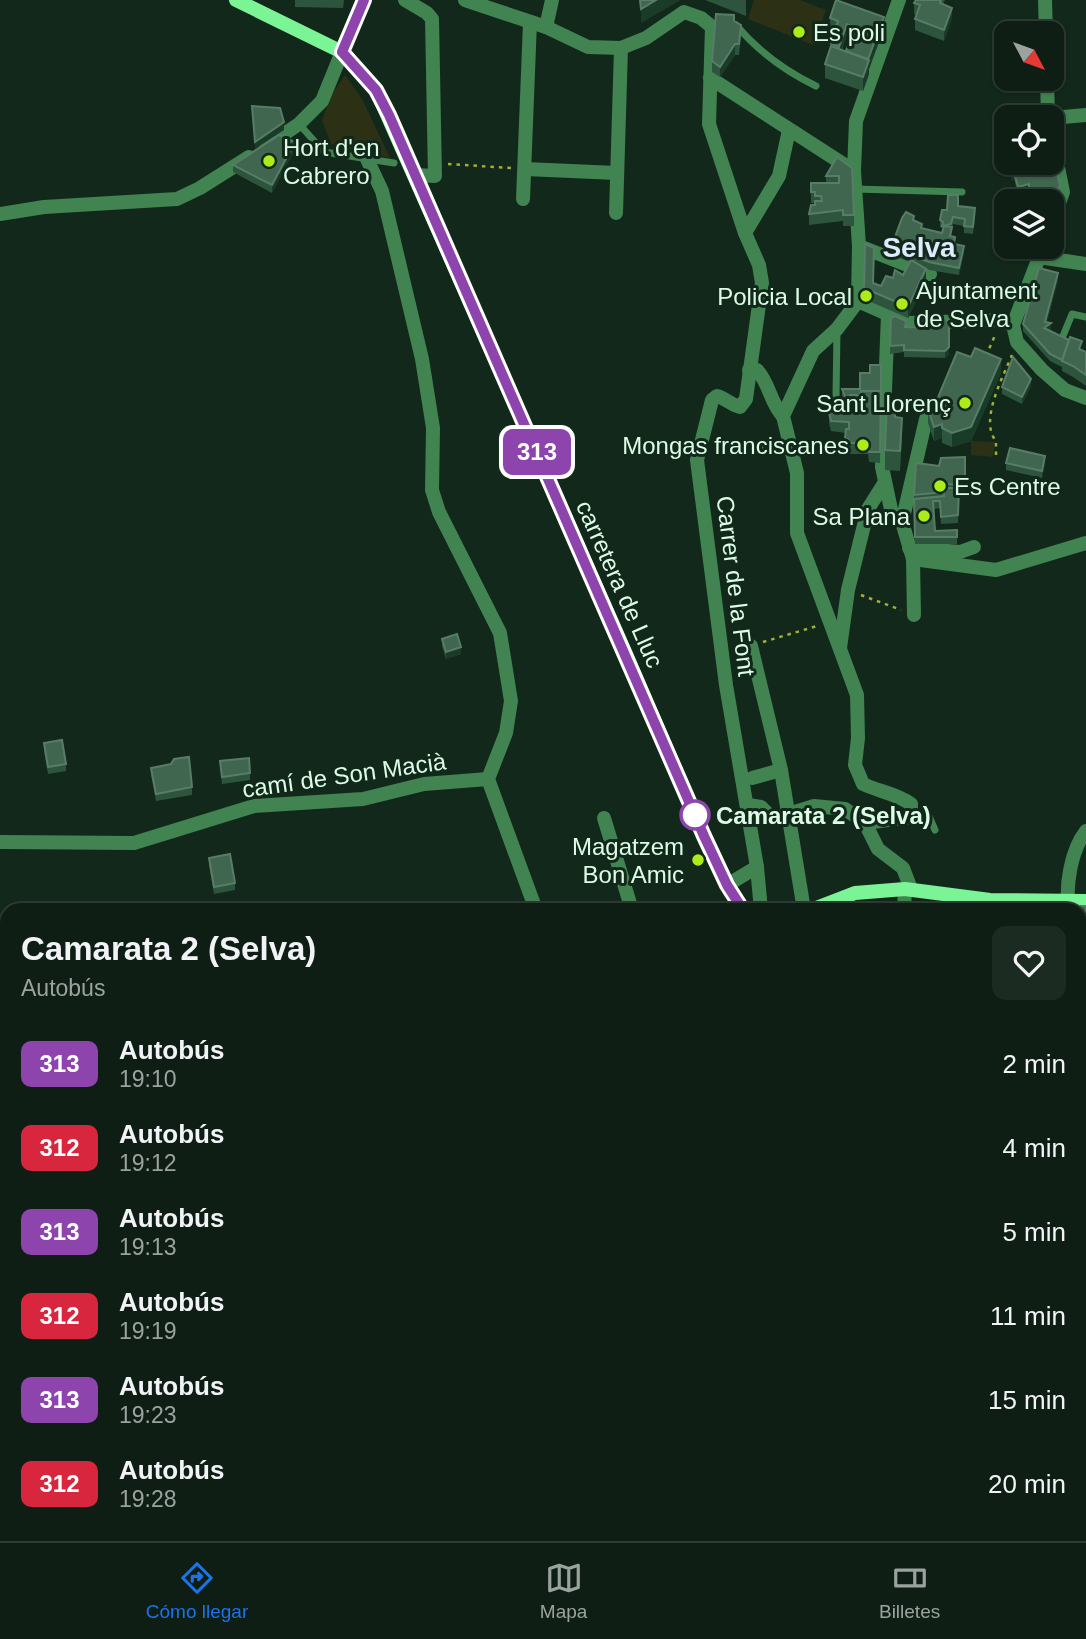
<!DOCTYPE html>
<html lang="es">
<meta charset="utf-8">
<style>
body{margin:0;font-family:Arial,sans-serif;background:#1c2b22;color:#f1f3f6;height:100vh;display:flex;flex-direction:column;font-size:26px;white-space:nowrap}
*{box-sizing:border-box;margin:0}
p{font-size:23px;color:#9ba2a0}
.icon{flex:none;width:38px;height:38px;fill:none;stroke:currentColor;stroke-width:2;stroke-linecap:round;stroke-linejoin:round}
.map{position:relative;flex:1;overflow:hidden}
.panel{position:absolute;left:0px;top:903px;width:1087px;height:639px;display:flex;flex-direction:column;background:#0e1e14;border-radius:21px 21px 0 0;box-shadow:0 2px 5px #0004,0 0 0 2px #2e3c34}
.panel>*{flex:none}
.badge{padding:0 14px;border-radius:10px;font-size:24px;line-height:46px}
.needle{width:46px;rotate:131deg}
.fabs{position:absolute;left:994px;top:21px;display:grid;gap:14px}
.fabs a{display:grid;place-items:center;width:70px;height:70px;border-radius:14px;background:#0e1e14;box-shadow:0 2px 5px #0004,0 0 0 2px #2e3c34;font-size:35px}
.map>.badge{position:absolute;translate:-50% -50%;box-shadow:0 0 0 4px #fff}
.round{display:grid;place-items:center;flex:none;width:74px;height:74px;border-radius:14px;background:#1c2b22}
.overview{display:flex;align-items:center;justify-content:space-between;height:119px;padding:0 21px}
h1{font-size:33px;font-weight:700;line-height:52px}
ul{padding:0;list-style:none}
li{display:flex;align-items:center;gap:21px;height:84px;padding:0 21px}
li div{flex:1}
li b{display:block;font-size:26px}
li em{font-style:normal}
li .badge{min-width:77px;font-weight:700;text-align:center}
.tab-bar{display:flex;justify-content:space-around;align-items:center;height:98px;border-top:2px solid #2e3c34;background:#0e1e14;font-size:19px;color:#9ba2a0}
.tab-bar a{display:grid;justify-items:center;gap:4px}
.tab-bar .on{color:#1a73e8}
.map>svg:first-child{display:block}
.green{fill:#2c3116}
.lines{fill:none;stroke-linecap:round;stroke-linejoin:round}
.path{stroke:#a0b13a;stroke-width:2.5;stroke-dasharray:3.5 5;stroke-linecap:butt}
.lane{stroke:#418351;stroke-width:7}
.street{stroke:#418351;stroke-width:14}
.secondary{stroke:#7bf496;stroke-width:14}
.wall{fill:#2d543d;fill-rule:evenodd}
.shaded-wall{fill:#1a3b27}
.building{fill:#40664f;stroke:#587d67;stroke-width:2}
.line-casing{stroke:#fff;stroke-width:16}
.line{stroke:#8e44ad;stroke-width:10}
.poi-dot{fill:#acec18;stroke:#12281a;stroke-width:2.5}
.stop-dot{fill:#fff;stroke:#8e44ad;stroke-width:3.5}
.labels{text-anchor:middle;dominant-baseline:central;stroke-width:6;stroke-linejoin:round;paint-order:stroke}
.poi-label{font-size:24px;fill:#dcfce6;stroke:#12281a;text-anchor:end}
.street-label{font-size:24px;fill:#dcfce6;stroke:#12281a}
.stop-label{font-size:24px;font-weight:bold;fill:#dcfce6;stroke:#12281a;text-anchor:start}
.quarter-label{font-size:28px;font-weight:bold;fill:#deebfc;stroke:#12281a}
</style>
<div class="map">
<svg width="1086" height="1541" viewBox="0 0 1086 1541">
<rect width="100%" height="100%" fill="#12281a"/>
<g class="green">
<polygon points="754,0 800,0 826,10 813,45 748,19"/>
<polygon points="345,75 362,99 390,158 331,144 322,120 333,93"/>
<polygon points="971,441 995,442 993,457 971,455"/>
</g>
<g class="lines">
<g class="path">
<polyline points="448,164 511,168"/>
<polyline points="986,356 996,333"/>
<path d="M996,455V441C979,421 1003,377 1012,355"/>
<polyline points="861,595 901,610"/>
<polyline points="763,642 817,626"/>
<polyline points="402,1535 402,1541"/>
<polyline points="628,1535 629,1541"/>
</g>
<g class="lane">
<path d="M736,25C758,51 785,71 816,86"/>
<polyline points="299,124 324,152 394,163"/>
<polyline points="855,189 962,192"/>
<polyline points="1063,336 1072,314 1086,317"/>
<polyline points="836,397 837,330"/>
<polyline points="765,448 790,446"/>
<polyline points="911,817 928,814 935,830"/>
</g>
<g class="street">
<polyline points="405,0 427,13 432,19 435,176 415,175"/>
<path d="M465,0L546,27L588,47L621,48L646,38L684,12L701,18L712,27L709,124L745,233L759,265L762,283L746,399L740,407C731,405 725,398 717,396L712,400L697,460L726,685L757,867L761,910"/>
<polyline points="1045,0 1046,33"/>
<polyline points="546,27 552,0"/>
<polyline points="710,78 854,171 859,246 858,301"/>
<polyline points="1047,79 1048,117"/>
<polyline points="1052,118 1086,115"/>
<polyline points="1052,137 1063,192 1052,223"/>
<polyline points="266,146 299,124 322,101 342,52"/>
<polyline points="366,157 382,191 422,359 433,428 432,490 439,512 500,633 511,701 506,733 488,779 536,910"/>
<polyline points="525,169 617,173"/>
<polyline points="854,171 856,121 899,0"/>
<polyline points="523,199 530,22"/>
<polyline points="616,213 621,48"/>
<polyline points="0,214 44,207 177,199 200,188 249,157"/>
<polyline points="745,233 779,176 789,130"/>
<polyline points="859,246 930,274"/>
<polyline points="1039,257 1086,264"/>
<path d="M858,301L837,329L813,351L783,416L797,473V533L857,695L858,738L855,765L863,784C880,792 895,793 911,804V817L865,823"/>
<polyline points="858,301 908,323 1001,320 1013,325"/>
<polyline points="888,314 882,467 892,514 902,522"/>
<polyline points="1013,325 1017,342 1042,370 1065,390 1086,398"/>
<polyline points="1013,325 1043,247"/>
<path d="M749,370H757C770,384 770,403 783,416"/>
<polyline points="909,548 960,552 974,547"/>
<polyline points="913,559 996,570 1086,543"/>
<polyline points="914,615 913,559 902,522 926,419"/>
<polyline points="751,646 781,770 804,910"/>
<polyline points="840,648 848,590 868,509 885,482"/>
<polyline points="752,778 781,770"/>
<polyline points="748,805 761,807 773,819 814,806 845,809 865,823 878,849 903,868 911,889"/>
<polyline points="604,818 632,910"/>
<polyline points="0,842 134,843 254,806 363,799 424,784 488,779"/>
<polyline points="727,885 757,867"/>
<polyline points="904,910 905,889"/>
<path d="M1069,910C1065,886 1071,850 1086,831"/>
<polyline points="1080,981 1084,1007 1080,1018"/>
<polyline points="0,1309 7,1308"/>
</g>
<g class="secondary">
<polyline points="236,0 342,52 376,90 626,654 704,836 727,885 743,910"/>
<polyline points="342,52 364,0"/>
<polyline points="811,910 855,893 905,889 990,900 1086,901"/>
<polyline points="778,1541 779,1535"/>
</g>
</g>
<g class="wall">
<polygon points="295,0 344,0 343,8 295,7"/>
<polygon points="705,0 746,0 746,16"/>
<polygon points="916,0 945,0 943,4 952,18 944,41 915,30 915,19 917,15 914,14 914,3"/>
<path d="M830,18L884,28L869,69V74L863,91L825,78V64L830,50V43L834,30L830,29ZM847,35L851,36L846,51L842,50Z"/>
<polygon points="734,21 741,36 739,55 735,55 720,77 712,72 712,61"/>
<polygon points="295,149 272,193 233,172 233,165"/>
<polygon points="837,157 854,215 854,226 843,226 843,221 809,225 809,214 815,205 815,203 811,203 811,183 826,183 826,176"/>
<polygon points="1011,173 1060,192 1054,210 1052,210 1052,201 1029,191 1018,194 1014,179 1011,180"/>
<polygon points="958,206 975,215 973,234 964,233 964,226 953,224 951,236 955,245 964,253 959,275 929,270 923,267 926,280 908,318 864,299 865,244 873,283 881,286 893,278 903,275 910,262 891,255 891,248 914,221 922,228 942,233 942,228 940,227 940,220 947,210"/>
<polygon points="1058,280 1047,322 1051,331 1086,352 1086,386 1073,377 1062,371 1062,367 1050,361 1023,331 1023,324"/>
<polygon points="891,318 906,327 929,328 949,355 945,358 904,357 904,352 890,354"/>
<polygon points="1001,373 971,441 952,447 942,443 942,438 934,441 928,423 928,409 934,407"/>
<polygon points="1031,386 1022,404 1002,394 1002,387"/>
<polygon points="842,389 881,402 880,463 869,462 868,454 848,454 848,450 845,449 846,433 831,431 829,423 829,413 848,414 850,407 850,406 846,406 842,396"/>
<polygon points="895,418 902,439 900,471 885,470 885,450"/>
<polygon points="965,457 965,496 959,495 958,523 941,524 940,508 934,509 935,531 957,530 957,544 915,544 914,495 939,466"/>
<polygon points="1006,463 1045,463 1042,478 1006,470"/>
<polygon points="442,639 461,654 446,659 442,646"/>
<polygon points="44,743 66,764 66,771 48,774 44,750"/>
<polygon points="220,761 250,773 250,780 222,784"/>
<polygon points="171,764 192,787 192,795 156,801 151,775 151,768"/>
<polygon points="209,858 235,883 235,890 214,894 209,865"/>
<polygon points="1081,906 1086,906 1086,950 1084,950"/>
<polygon points="1086,1049 1086,1087 1080,1087 1080,1062"/>
</g>
<g class="shaded-wall">
<polygon points="656,0 681,0 641,23 641,9"/>
<polygon points="952,8 952,18 944,41 944,30"/>
<polygon points="884,17 884,28 869,69 869,74 863,91 863,77"/>
<polygon points="847,24 847,35 839,57 839,47"/>
<polygon points="735,44 735,55 720,77 720,67"/>
<polygon points="284,122 284,130 255,149 255,142"/>
<polygon points="295,142 295,149 272,193 272,185"/>
<polygon points="1014,172 1014,179 1011,180 1011,173"/>
<polygon points="1029,184 1029,191 1018,194 1018,187"/>
<polygon points="1060,185 1060,192 1054,210 1054,202"/>
<polygon points="964,246 964,253 959,275 959,268"/>
<polygon points="926,269 926,280 908,318 908,307"/>
<polygon points="1058,273 1058,280 1046,327 1051,323 1051,331 1044,335 1045,322"/>
<polygon points="949,320 949,355 945,358 945,351"/>
<polygon points="1001,359 1001,373 971,441 952,447 952,433"/>
<polygon points="1031,379 1031,386 1022,404 1022,397"/>
<polygon points="942,424 942,438 934,441 934,427"/>
<polygon points="1045,456 1045,463 1042,478 1042,471"/>
<polygon points="461,647 461,654 446,659 446,652"/>
</g>
<g class="building">
<polygon points="640,0 656,0 641,9"/>
<polygon points="836,0 884,17 868,59 846,51 854,27 847,24 839,47 830,43 838,21 830,18"/>
<polygon points="916,0 941,0 940,3 952,8 944,30 915,19 920,5 914,3"/>
<polygon points="716,14 734,15 734,21 741,25 739,44 735,44 720,67 712,61"/>
<polygon points="831,46 869,60 863,77 825,64"/>
<polygon points="252,106 280,108 284,122 255,142"/>
<polygon points="279,135 295,142 272,185 233,165"/>
<polygon points="1052,155 1060,185 1054,202 1052,203 1052,201 1030,201 1029,184 1018,187 1014,172 1011,173 1012,165 1023,163 1052,163"/>
<polygon points="837,157 852,168 854,215 843,215 843,210 809,214 811,205 815,205 815,201 822,201 821,196 815,196 815,192 811,192 811,183 839,183 839,176 826,176"/>
<polygon points="948,195 958,195 958,206 975,208 973,227 964,226 965,219 953,217 951,224 942,226 943,222 940,220 942,210 947,210"/>
<polygon points="906,212 914,216 913,220 922,224 921,228 942,233 944,226 952,227 950,236 955,237 954,244 964,246 959,268 929,262 891,248 902,218"/>
<polygon points="865,244 874,248 873,283 881,286 886,276 893,278 895,270 903,275 911,260 926,269 908,307 864,288"/>
<polygon points="1039,268 1058,273 1045,322 1051,323 1044,328 1069,340 1062,360 1050,354 1023,324"/>
<polygon points="895,316 906,321 905,327 929,328 929,321 949,320 949,347 945,351 904,350 904,345 890,346 891,318"/>
<polygon points="1070,337 1082,341 1079,349 1086,352 1086,375 1073,366 1062,361"/>
<polygon points="975,348 1001,359 971,427 952,433 942,428 942,424 934,427 928,409 934,407 957,352 971,357"/>
<polygon points="1013,357 1031,379 1022,397 1002,387"/>
<polygon points="870,365 881,365 881,391 861,391 860,395 850,395 850,399 846,399 842,389 860,389 860,373 870,373"/>
<polygon points="861,391 881,391 880,452 869,452 868,443 848,443 848,439 845,438 846,429 849,429 849,422 831,421 829,413 848,414 847,408 850,407 850,395 860,395"/>
<polygon points="887,401 895,401 895,417 902,418 900,451 885,450"/>
<polygon points="1010,448 1045,456 1042,471 1006,463"/>
<polygon points="965,457 965,485 943,484 944,492 914,495 916,463 939,466 941,458"/>
<polygon points="943,488 959,488 958,515 941,517 940,501 933,501 935,531 957,530 957,537 915,537 914,499 944,496"/>
<polygon points="457,634 461,647 446,652 442,639"/>
<polygon points="62,740 66,764 48,767 44,743"/>
<polygon points="189,757 192,787 156,794 151,768 171,764 174,759"/>
<polygon points="249,758 250,773 222,777 220,761"/>
<polygon points="230,854 235,883 214,887 209,858"/>
<polygon points="1081,906 1086,906 1086,939 1084,939"/>
<polygon points="1081,1049 1086,1049 1086,1076 1080,1076"/>
</g>
<g class="lines">
<defs>
<polyline id="line" points="364,0 342,52 376,90 389,115 704,836 727,885 743,910"/>
</defs>
<use href="#line" class="line-casing"/>
<use href="#line" class="line"/>
</g>
<g class="poi-dot">
<circle cx="799" cy="32" r="7"/>
<circle cx="269" cy="161" r="7"/>
<circle cx="866" cy="296" r="7"/>
<circle cx="902" cy="304" r="7"/>
<circle cx="965" cy="403" r="7"/>
<circle cx="863" cy="445" r="7"/>
<circle cx="940" cy="486" r="7"/>
<circle cx="924" cy="516" r="7"/>
<circle cx="698" cy="860" r="7"/>
</g>
<circle class="stop-dot" cx="695" cy="815" r="14"/>
<g class="labels">
<g class="poi-label">
<text x="813" y="32" text-anchor="start">Es poli</text>
<text x="283" y="147" text-anchor="start">Hort d'en<tspan x="283" dy="28">Cabrero</tspan></text>
<text x="916" y="290" text-anchor="start">Ajuntament<tspan x="916" dy="28">de Selva</tspan></text>
<text x="852" y="296">Policia Local</text>
<text x="951" y="403">Sant Llorenç</text>
<text x="849" y="445">Mongas franciscanes</text>
<text x="954" y="486" text-anchor="start">Es Centre</text>
<text x="910" y="516">Sa Plana</text>
<text x="684" y="846">Magatzem<tspan x="684" dy="28">Bon Amic</tspan></text>
</g>
<g class="street-label">
<text transform="translate(620 584) rotate(66)">carretera de Lluc</text>
<text transform="translate(736 586) rotate(83)">Carrer de la Font</text>
<text transform="translate(344 775) rotate(-8)">camí de Son Macià</text>
</g>
<g class="stop-label">
<text x="716" y="815">Camarata 2 (Selva)</text>
</g>
<g class="quarter-label">
<text x="919" y="247">Selva</text>
</g>
</g>
</svg>
<div class="fabs">
<a><svg class="needle" viewBox="-14 -14 28 28"><path d="M0-13l5 13h-10z" fill="#e53935"/><path d="M0 13l5-13h-10z" fill="#9ba2a0"/></svg></a>
<a><svg class="icon" aria-label="locate" viewBox="0 0 24 24"><circle cx="12" cy="12" r="6"/><path d="M12 2v4M12 18v4M2 12h4M18 12h4"/></svg></a>
<a><svg class="icon" aria-label="layers" viewBox="0 0 24 24"><path d="M12 4l9 5-9 5-9-5zM3 14l9 5 9-5"/></svg></a>
</div>
<b class="badge" style="left:537px;top:452px;background:#8e44ad;color:#fff">313</b>
<section class="panel">
<div class="overview"><div><h1>Camarata 2 (Selva)</h1><p>Autobús</p></div><a class="round"><svg class="icon" aria-label="heart" viewBox="0 0 24 24"><path d="M12 20l-8-8c-3-5 5-10 8-4 3-6 11-1 8 4z"/></svg></a></div>
<ul>
<li><span class="badge" style="background:#8e44ad;color:#fff">313</span><div><b>Autobús</b><p>19:10</p></div><em>2 min</em></li>
<li><span class="badge" style="background:#d7263d;color:#fff">312</span><div><b>Autobús</b><p>19:12</p></div><em>4 min</em></li>
<li><span class="badge" style="background:#8e44ad;color:#fff">313</span><div><b>Autobús</b><p>19:13</p></div><em>5 min</em></li>
<li><span class="badge" style="background:#d7263d;color:#fff">312</span><div><b>Autobús</b><p>19:19</p></div><em>11 min</em></li>
<li><span class="badge" style="background:#8e44ad;color:#fff">313</span><div><b>Autobús</b><p>19:23</p></div><em>15 min</em></li>
<li><span class="badge" style="background:#d7263d;color:#fff">312</span><div><b>Autobús</b><p>19:28</p></div><em>20 min</em></li>
</ul>
</section>
</div>
<nav class="tab-bar">
<a class="on"><svg class="icon" aria-label="directions" viewBox="0 0 24 24"><path d="M12 3l9 9-9 9-9-9zM9 14v-3h6M13 9l2 2-2 2"/></svg>Cómo llegar</a>
<a><svg class="icon" aria-label="map" viewBox="0 0 24 24"><path d="M3 6l6-2 6 2 6-2v14l-6 2-6-2-6 2zM9 4v14M15 6v14"/></svg>Mapa</a>
<a><svg class="icon" aria-label="tickets" viewBox="0 0 24 24"><path d="M3 7h18v10H3zM15 7v10"/></svg>Billetes</a>
</nav>
